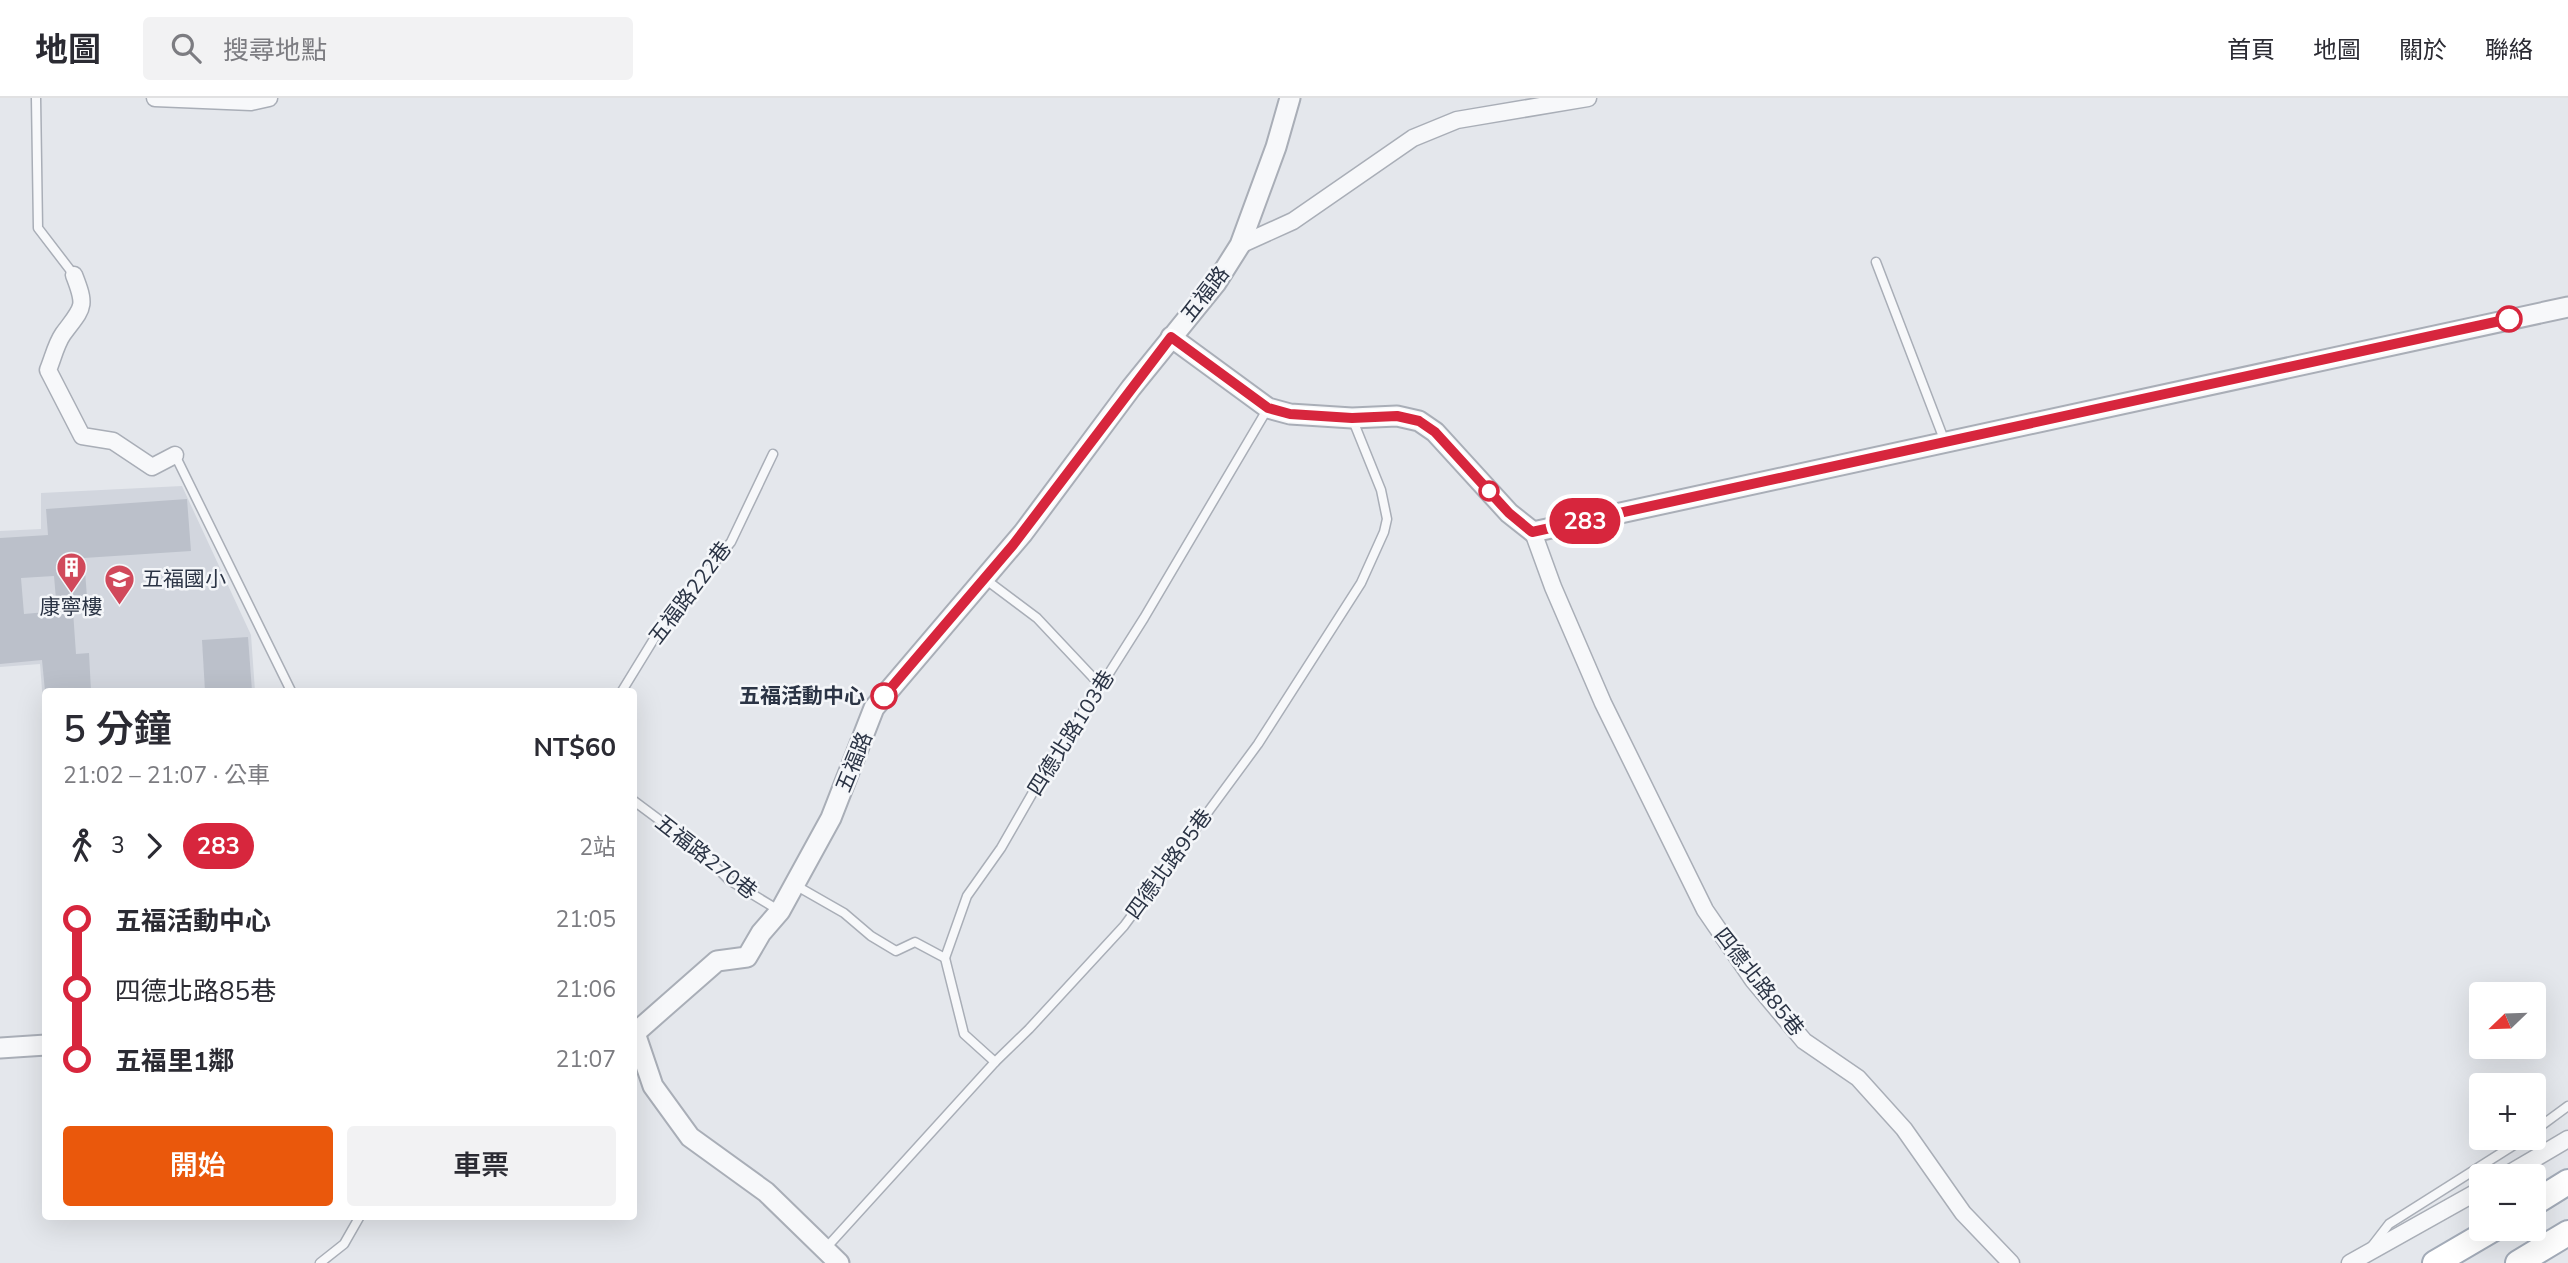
<!DOCTYPE html>
<html lang="zh-TW">
<meta charset="utf-8">
<style>
body{margin:0;font-family:"Nunito Sans","Noto Sans TC",sans-serif;background:#f2f2f3;color:#2b2b33;height:100vh;display:flex;flex-direction:column;font-size:26px;white-space:nowrap}
*{box-sizing:border-box;margin:0}
p{font-size:23px;color:#7c7c81}
.icon{flex:none;width:38px;height:38px;fill:none;stroke:currentColor;stroke-width:2;stroke-linecap:round;stroke-linejoin:round}
.map{position:relative;flex:1;overflow:hidden}
.drawer{position:absolute;left:42px;top:590px;width:595px;height:532px;display:flex;flex-direction:column;background:#fff;border-radius:7px;box-shadow:0 7px 28px #0002}
.drawer>*{flex:none}
.badge{padding:0 14px;border-radius:23px;font-size:24px;line-height:46px}
.needle{width:46px;rotate:247deg}
.fabs{position:absolute;left:2469px;top:884px;display:grid;gap:14px}
.fabs a{display:grid;place-items:center;width:77px;height:77px;border-radius:7px;background:#fff;box-shadow:0 7px 28px #0002;font-size:35px}
.map>.badge{position:absolute;translate:-50% -50%;box-shadow:0 0 0 4px #fff}
.legs{display:flex;align-items:center;gap:10px;height:77px;padding:0 21px;font-size:23px}
.legs p{margin-inline-start:auto}
.head{display:flex;align-items:center;justify-content:space-between;height:119px;padding:0 21px}
h1{font-size:38px;font-weight:600;line-height:52px}
.button{display:flex;gap:14px;margin-top:auto;padding:14px 21px}
.button a{flex:1;height:80px;border-radius:7px;background:#ea580c;color:#fff;font-size:28px;font-weight:600;line-height:80px;text-align:center}
.button a+a{background:#f2f2f3;color:#2b2b33}
ul{padding:0 21px;list-style:none}
li{display:flex;align-items:center;gap:24px;height:70px;font-size:26px}
li i{display:grid;place-items:center;width:10px;height:100%;margin:0 9px;background:currentColor}
li i::after{content:'';width:18px;height:18px;margin:-9px;border:5px solid;border-radius:50%;background:#fff}
li p{margin-inline-start:auto}
li:first-child i{background:linear-gradient(#0000 50%,currentColor 0)}
li:last-child i{background:linear-gradient(currentColor 50%,#0000 0)}
header{display:flex;align-items:center;gap:42px;box-sizing:border-box;height:98px;padding:0 35px;background:#fff;border-bottom:2px solid #e1e1e2}
header strong{font-size:33px}
nav{display:flex;gap:38px;margin-inline-start:auto;font-size:24px}
.search{width:490px;height:63px;background:#f2f2f3;display:flex;align-items:center;gap:18px;box-sizing:border-box;padding:0 24px;border-radius:7px;color:#7c7c81;font-size:26px}
.map>svg:first-child{display:block}
.built{fill:#d2d6de}
.building{fill:#bbc0ca;fill-rule:evenodd}
.lines{fill:none;stroke-linecap:round;stroke-linejoin:round}
.service-casing{stroke:#a9aeb7;stroke-width:11}
.minor-casing{stroke:#a9aeb7;stroke-width:19}
.tertiary-casing{stroke:#a9aeb7;stroke-width:23}
.primary-casing{stroke:#a3abb8;stroke-width:28}
.service{stroke:#f7f8fa;stroke-width:8}
.minor{stroke:#f7f8fa;stroke-width:16}
.tertiary{stroke:#f7f8fa;stroke-width:19}
.primary{stroke:#fff;stroke-width:24}
.line-1-casing{stroke:#fff;stroke-width:16}
.line-1{stroke:#d7263d;stroke-width:10}
.stop-1-dot{fill:#fff;stroke:#d7263d;stroke-width:3.5}
.labels{text-anchor:middle;dominant-baseline:central;stroke-width:5;stroke-linejoin:round;paint-order:stroke}
.street-label{font-size:21px;fill:#2b3445;stroke:#f4f6f9}
.poi-label{font-size:21px;fill:#2b3445;stroke:#f4f6f9;text-anchor:start}
.stop-label{font-size:21px;font-weight:bold;fill:#2b3445;stroke:#f4f6f9;text-anchor:end}
</style>
<header>
<strong>地圖</strong>
<div class="search"><svg class="icon" aria-label="search" viewBox="0 0 24 24"><circle cx="10" cy="10" r="6"/><path d="M15 15l6 6"/></svg>搜尋地點</div>
<nav><a>首頁</a><a>地圖</a><a>關於</a><a>聯絡</a></nav>
</header>
<div class="map">
<svg width="2568" height="1165" viewBox="0 0 2568 1165">
<rect width="100%" height="100%" fill="#e4e7ec"/>
<polygon class="built" points="182,388 251,537 255,593 46,593 45,631 40,566 0,569 0,433 41,431 41,395"/>
<g class="building">
<path d="M187,401L191,453L84,460L88,512L73,513L76,556L89,555L91,593H45L42,562L0,566V440L48,437L46,411ZM54,478L57,513L24,516L21,480Z"/>
<polygon points="248,539 252,593 205,593 202,542"/>
</g>
<g class="lines">
<defs>
<g id="service">
<polyline points="36,0 38,130 74,177"/>
<polyline points="1876,164 1945,344"/>
<polyline points="175,357 291,593"/>
<polyline points="985,481 1037,520 1101,588"/>
<polyline points="622,593 660,531 731,444 773,356"/>
<polyline points="634,703 697,750 729,782 780,813"/>
<polyline points="795,787 844,815 871,838 896,853 915,844 945,860"/>
<polyline points="995,964 964,936 945,860 967,798 1001,750 1036,689 1075,630 1088,603 1101,588 1144,520 1268,310"/>
<polyline points="2534,1033 2568,1008"/>
<polyline points="2372,1148 2389,1126 2525,1040"/>
<polyline points="826,1150 995,964 1029,931 1124,828 1258,646 1361,485 1384,434 1387,421 1381,392 1352,320"/>
<polyline points="320,1165 344,1146 360,1118"/>
</g>
<g id="minor">
<polyline points="155,0 251,4 269,0"/>
<polyline points="1240,147 1293,123 1413,40 1457,22 1588,0"/>
<path d="M74,177C87,210 83,209 63,236C56,246 53,260 48,272L82,338L113,343L152,369L175,357"/>
<polyline points="1533,434 1553,489 1603,605 1705,812 1753,882 1804,943 1858,980 1904,1031 1963,1115 2011,1165"/>
<polyline points="2505,1078 2568,1041"/>
<polyline points="2350,1165 2482,1091"/>
</g>
<g id="tertiary">
<polyline points="1171,239 1268,310 1290,316 1352,320 1397,318 1419,323 1435,334 1509,415 1533,434 2568,209"/>
<polyline points="635,935 717,863 747,859 761,835 780,813 831,720 874,610 1023,435 1131,290 1216,185 1240,147 1276,49 1290,0"/>
<polyline points="635,935 653,988 690,1039 766,1094 839,1165"/>
<polyline points="0,950 46,947"/>
</g>
<g id="primary">
<polyline points="2534,1105 2568,1084"/>
<polyline points="2435,1165 2495,1130"/>
<polyline points="2518,1165 2568,1135"/>
</g>
</defs>
<use href="#service" class="service-casing"/>
<use href="#minor" class="minor-casing"/>
<use href="#tertiary" class="tertiary-casing"/>
<use href="#primary" class="primary-casing"/>
<use href="#service" class="service"/>
<use href="#minor" class="minor"/>
<use href="#tertiary" class="tertiary"/>
<use href="#primary" class="primary"/>
</g>
<g class="lines">
<defs>
<polyline id="line-1" points="884,598 1013,447 1171,239 1268,310 1290,316 1352,320 1397,318 1419,323 1435,334 1509,415 1532,434 2509,221"/>
</defs>
<use href="#line-1" class="line-1-casing"/>
<use href="#line-1" class="line-1"/>
</g>
<defs>
<symbol id="building-pin" viewBox="-11 -11 22 30"><path d="M0 17L-7.5 6A9.5 9.5 0 1 1 7.5 6Z" fill="#d1495b" stroke="#f4f6f9"/><path d="M-4-6H4V6H1V3H-1V6H-4ZM-2.5-4.3h1.7v1.8h-1.7ZM.8-4.3h1.7v1.8H.8ZM-2.5-1h1.7V.8h-1.7ZM.8-1h1.7V.8H.8Z" fill="#fff"/></symbol>
<symbol id="school-pin" viewBox="-11 -11 22 30"><path d="M0 17L-7.5 6A9.5 9.5 0 1 1 7.5 6Z" fill="#d1495b" stroke="#f4f6f9"/><path d="M0-5L7-2L0 1L-7-2ZM-4 1L0 2.5L4 1V4Q0 6-4 4Z" fill="#fff"/></symbol>
</defs>
<g fill-rule="evenodd">
<use href="#building-pin" x="54" y="452" width="35" height="47"/>
<use href="#school-pin" x="102" y="464" width="35" height="47"/>
</g>
<g class="stop-1-dot">
<circle cx="2509" cy="221" r="12"/>
<circle cx="1489" cy="393" r="9"/>
<circle cx="884" cy="598" r="12"/>
</g>
<g class="labels">
<g class="street-label">
<text transform="translate(1205 196) rotate(-52)">五福路</text>
<text transform="translate(690 495) rotate(-53)">五福路222巷</text>
<text transform="translate(1071 635) rotate(-58)">四德北路103巷</text>
<text transform="translate(854 664) rotate(-68)">五福路</text>
<text transform="translate(706 759) rotate(38)">五福路270巷</text>
<text transform="translate(1169 766) rotate(-54)">四德北路95巷</text>
<text transform="translate(1759 884) rotate(52)">四德北路85巷</text>
</g>
<g class="poi-label">
<text x="142" y="481">五福國小</text>
<text x="71" y="509" text-anchor="middle">康寧樓</text>
</g>
<g class="stop-label">
<text x="865" y="598">五福活動中心</text>
</g>
</g>
</svg>
<div class="fabs">
<a><svg class="needle" viewBox="-14 -14 28 28"><path d="M0-13l5 13h-10z" fill="#e53935"/><path d="M0 13l5-13h-10z" fill="#7c7c81"/></svg></a>
<a>+</a>
<a>−</a>
</div>
<b class="badge" style="left:1585px;top:423px;background:#d7263d;color:#fff">283</b>
<section class="drawer">
<div class="head"><div><h1>5 分鐘</h1><p>21:02 – 21:07 · 公車</p></div><b>NT$60</b></div>
<div class="legs"><svg class="icon" aria-label="walk" viewBox="0 0 24 24"><circle cx="13" cy="4" r="2"/><path d="M13 8l-2 6 4 7M11 14l-3 7M7 12l3-4h3l4 4"/></svg>3<svg class="icon" aria-label="forward" viewBox="0 0 24 24"><path d="M9 5l7 7-7 7"/></svg><b class="badge" style="background:#d7263d;color:#fff">283</b><p>2站</p></div>
<ul>
<li><i style="color:#d7263d"></i><b>五福活動中心</b><p>21:05</p></li>
<li><i style="color:#d7263d"></i><span>四德北路85巷</span><p>21:06</p></li>
<li><i style="color:#d7263d"></i><b>五福里1鄰</b><p>21:07</p></li>
</ul>
<div class="button"><a>開始</a><a>車票</a></div>
</section>
</div>
